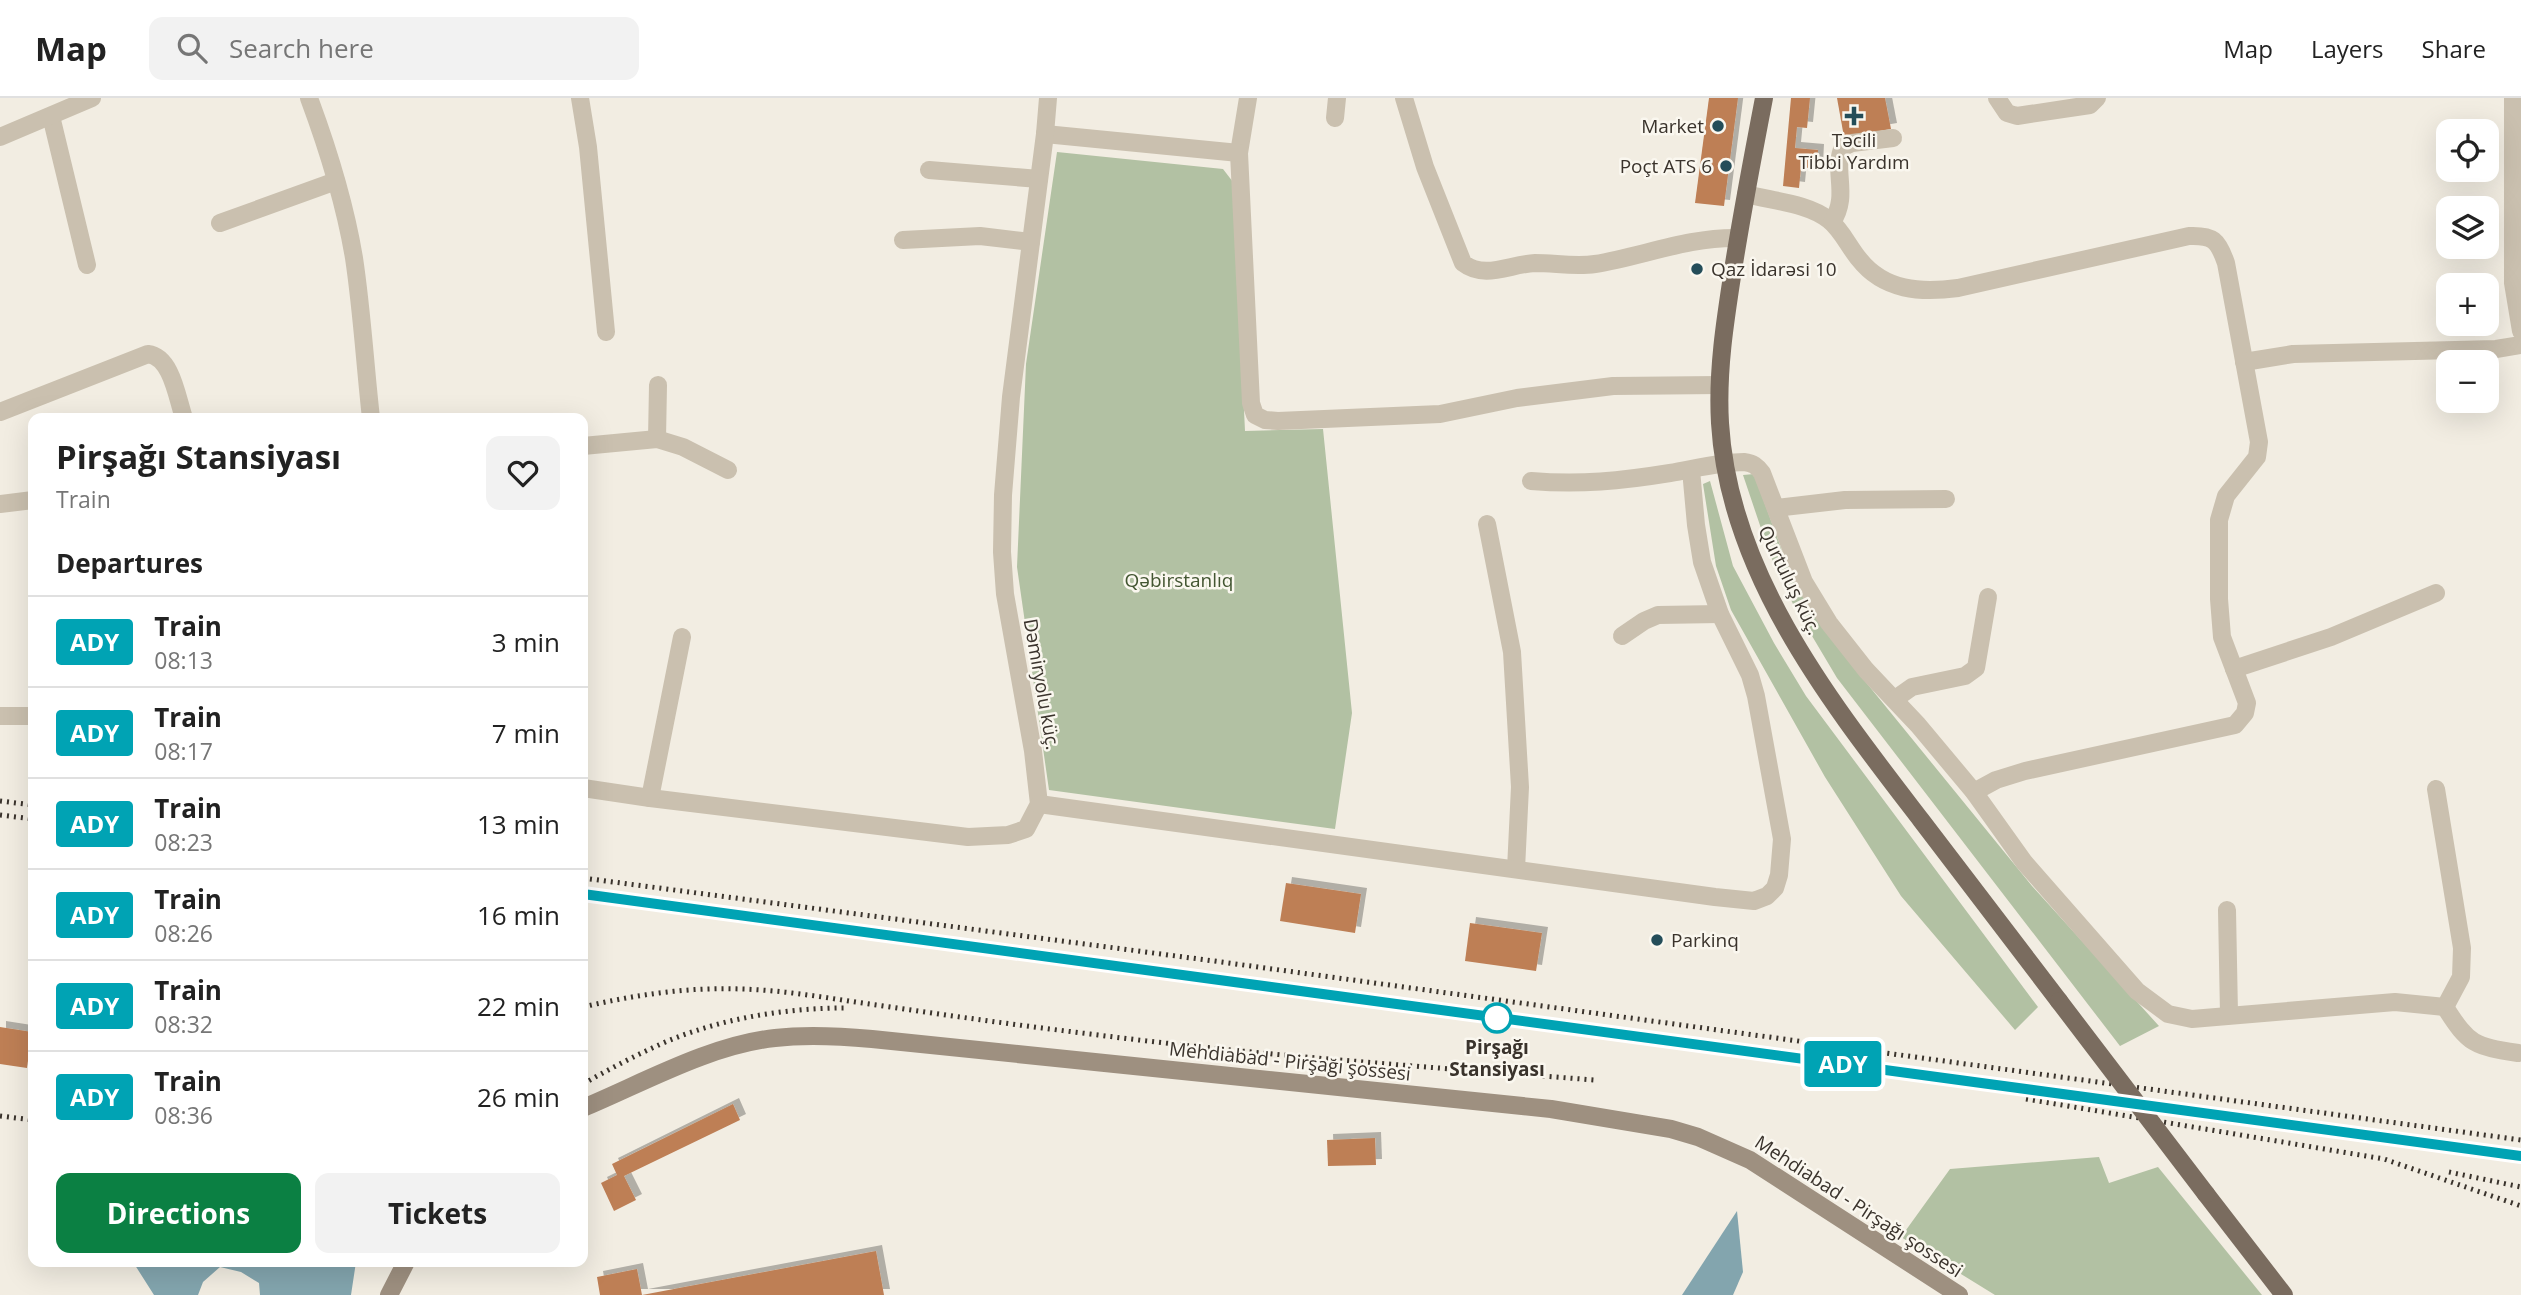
<!DOCTYPE html>
<meta charset="utf-8">
<style>
body{margin:0;font-family:"Open Sans",sans-serif;background:#f2f2f2;color:#222;height:100vh;display:flex;flex-direction:column;font-size:26px;white-space:nowrap}
*{box-sizing:border-box;margin:0}
p{font-size:23px;color:#767676}
.icon{flex:none;width:38px;height:38px;fill:none;stroke:currentColor;stroke-width:2;stroke-linecap:round;stroke-linejoin:round}
.map{position:relative;flex:1;overflow:hidden}
.panel{position:absolute;left:28px;top:315px;width:560px;height:854px;display:flex;flex-direction:column;background:#fff;border-radius:14px;box-shadow:0 7px 28px #0002}
.panel>*{flex:none}
.badge{padding:0 14px;border-radius:5px;font-size:24px;line-height:46px}
.buttons{position:absolute;left:2436px;top:21px;display:grid;gap:14px}
.buttons a{display:grid;place-items:center;width:63px;height:63px;border-radius:14px;background:#fff;box-shadow:0 7px 28px #0002;font-size:35px}
.map>.badge{position:absolute;translate:-50% -50%;box-shadow:0 0 0 4px #fff}
h2{padding:0 28px;font-size:26px;line-height:63px}
.round{display:grid;place-items:center;flex:none;width:74px;height:74px;border-radius:14px;background:#f2f2f2}
.headline{display:flex;align-items:center;justify-content:space-between;height:119px;padding:0 28px}
h1{font-size:33px;font-weight:700;line-height:52px}
.primary-button{display:flex;gap:14px;margin-top:auto;padding:14px 28px}
.primary-button a{flex:1;height:80px;border-radius:14px;background:#0b8043;color:#fff;font-size:28px;font-weight:700;line-height:80px;text-align:center}
.primary-button a+a{background:#f2f2f2;color:#222}
ul{padding:0;list-style:none}
li{display:flex;align-items:center;gap:21px;height:91px;padding:0 28px;border-top:2px solid #e0e0e0}
li div{flex:1}
li b{display:block;font-size:26px}
li em{font-style:normal}
li .badge{min-width:77px;font-weight:700;text-align:center}
header{display:flex;align-items:center;gap:42px;box-sizing:border-box;height:98px;padding:0 35px;background:#fff;border-bottom:2px solid #e0e0e0}
header strong{font-size:33px}
nav{display:flex;gap:38px;margin-inline-start:auto;font-size:24px}
.search{width:490px;height:63px;background:#f2f2f2;display:flex;align-items:center;gap:18px;box-sizing:border-box;padding:0 24px;border-radius:14px;color:#767676;font-size:26px}
.map>svg:first-child{display:block}
.green{fill:#b2c1a3}
.water{fill:#83a5ae}
.building{fill:#be7f55;filter:url(#shadow)}
.lines{fill:none;stroke-linecap:round;stroke-linejoin:round}
.street{stroke:#cac0af;stroke-width:18}
.secondary{stroke:#9e9080;stroke-width:18}
.primary{stroke:#7a6c5f;stroke-width:18}
.rail{stroke:#3a332c;stroke-width:5;stroke-dasharray:2 5;stroke-linecap:butt}
.primary-bridge{stroke:#7a6c5f;stroke-width:18}
.line-casing{stroke:#fff;stroke-width:16}
.line{stroke:#00a3b4;stroke-width:10}
.poi-dot{fill:#244d59;stroke:#faf7ef;stroke-width:2.5}
.stop-dot{fill:#fff;stroke:#00a3b4;stroke-width:3.5}
.labels{text-anchor:middle;dominant-baseline:central;stroke-width:5;stroke-linejoin:round;paint-order:stroke}
.poi-label{font-size:19px;fill:#3a332c;stroke:#faf7ef;text-anchor:end}
.park-label{font-size:19px;fill:#435632;stroke:#faf7ef}
.street-label{font-size:19px;fill:#3a332c;stroke:#faf7ef}
.stop-label{font-size:19px;font-weight:bold;fill:#3a332c;stroke:#faf7ef}
</style>
<header>
<strong>Map</strong>
<div class="search"><svg class="icon" aria-label="search" viewBox="0 0 24 24"><circle cx="10" cy="10" r="6"/><path d="M15 15l6 6"/></svg>Search here</div>
<nav><a>Map</a><a>Layers</a><a>Share</a></nav>
</header>
<div class="map">
<svg width="2521" height="1197" viewBox="0 0 2521 1197">
<defs>
<filter id="shadow"><feDropShadow dx="6" dy="-6" stdDeviation="0" flood-color="#0004"/></filter>
</defs>
<rect width="100%" height="100%" fill="#f2ede2"/>
<g class="green">
<polygon points="1057,54 1223,71 1233,84 1245,333 1323,331 1352,615 1335,731 1049,692 1017,469 1026,266"/>
<polygon points="1754,376 1784,458 1806,505 1847,561 2032,788 2159,928 2120,948 1837,580 1793,506 1770,457 1743,377"/>
<polygon points="1710,383 1733,468 1774,545 1806,598 2038,909 2015,932 1901,798 1825,679 1731,512 1716,468 1703,386"/>
<polygon points="2099,1059 2109,1085 2158,1069 2262,1197 1995,1197 1901,1139 1950,1071"/>
</g>
<g class="water">
<polygon points="1737,1113 1743,1174 1733,1197 1682,1197"/>
<polygon points="133,1164 356,1164 351,1197 260,1197 259,1185 241,1174 220,1169 203,1184 198,1197 154,1197"/>
</g>
<g class="building">
<polygon points="1709,0 1738,0 1724,108 1695,105"/>
<polygon points="1791,0 1810,0 1807,30 1797,29 1795,50 1818,52 1817,71 1801,69 1799,90 1783,88"/>
<polygon points="1837,0 1885,0 1891,31 1844,39"/>
<polygon points="1286,785 1361,796 1355,835 1280,823"/>
<polygon points="1470,825 1542,835 1536,873 1465,863"/>
<polygon points="0,929 32,934 27,970 0,966"/>
<polygon points="733,1006 740,1022 624,1078 636,1102 614,1113 601,1085 617,1077 612,1066"/>
<polygon points="1375,1040 1376,1067 1328,1068 1327,1042"/>
<polygon points="876,1153 884,1197 600,1197 597,1179 637,1171 642,1197"/>
</g>
<g class="lines">
<g class="street">
<path d="M309,0C328,51 345,106 354,160C362,213 365,267 371,320"/>
<polyline points="580,0 588,49 606,234"/>
<polyline points="1248,0 1239,55 1251,305 1255,317 1265,322 1278,323 1440,316 1517,300 1613,288 1719,287"/>
<path d="M1404,0L1425,69L1463,165C1485,182 1510,166 1535,165C1555,165 1575,169 1595,166C1643,158 1689,139 1738,140"/>
<polyline points="1997,0 2007,15 2017,18 2090,7 2097,0"/>
<polyline points="2513,0 2513,185 2521,233"/>
<polyline points="51,18 87,167"/>
<polyline points="1335,20 1337,0"/>
<polyline points="1045,36 1239,55"/>
<polyline points="0,39 92,0"/>
<polyline points="929,72 1039,81"/>
<path d="M1746,96C1772,103 1808,105 1829,122C1841,131 1849,149 1859,161C1884,193 1921,195 1958,190L2189,138C2213,137 2218,142 2226,165L2259,344L2257,359L2226,398L2219,422V501L2222,539L2247,605L2245,615L2235,627L2025,673L1996,682L1974,694"/>
<path d="M1832,124C1850,97 1832,73 1843,49L1852,45L1893,40"/>
<polyline points="220,125 336,83"/>
<polyline points="903,142 980,138 1031,144"/>
<polyline points="2244,264 2293,256 2496,251 2521,247"/>
<path d="M0,314L148,256C172,259 177,300 184,320"/>
<polyline points="657,341 658,287"/>
<polyline points="583,348 657,341 683,349 728,372"/>
<path d="M1531,383C1580,387 1621,383 1670,375C1694,371 1720,364 1744,364C1753,365 1757,368 1762,375L1804,484L1829,525L1866,572L1918,627L1974,694L2024,764L2137,893L2168,916L2192,921L2395,904L2445,909L2461,879L2462,850L2436,691"/>
<polyline points="0,406 33,402"/>
<polyline points="1776,410 1845,402 1946,401"/>
<polyline points="1487,426 1512,554 1520,689 1516,771"/>
<polyline points="1622,538 1644,523 1658,517 1720,516"/>
<polyline points="2234,571 2331,539 2436,495"/>
<polyline points="1895,601 1912,589 1965,578 1976,570 1988,499"/>
<polyline points="0,618 33,618"/>
<polyline points="583,690 650,700 968,739 1008,737 1026,731 1039,706 1033,653 1005,496 1002,454 1003,397 1011,299 1045,36 1048,0"/>
<polyline points="650,700 682,539"/>
<polyline points="1039,706 1715,799 1754,803 1767,798 1775,790 1779,777 1782,741 1756,598 1750,577 1720,516 1702,464 1696,427 1691,372"/>
<polyline points="2227,812 2229,916"/>
<path d="M2445,909C2469,947 2474,948 2518,955"/>
</g>
<g class="secondary">
<path d="M583,1010C643,985 710,947 775,940C807,936 840,938 872,941L1551,1011L1671,1031L1698,1039L1750,1062L1959,1197"/>
<polyline points="389,1197 406,1164"/>
</g>
<g class="primary">
<path d="M1764,0C1753,57 1742,115 1733,172C1725,223 1717,274 1720,325C1729,477 1832,606 1921,722C1967,782 2013,842 2059,903"/>
<polyline points="2206,1096 2284,1197"/>
</g>
<g class="rail">
<polyline points="0,703 33,707"/>
<polyline points="0,717 33,721"/>
<polyline points="583,780 1214,863 2521,1042"/>
<polyline points="583,796 2521,1058"/>
<path d="M583,909C634,897 687,889 740,891C786,892 832,901 877,907C951,918 1024,928 1098,937C1263,958 1429,969 1594,982"/>
<path d="M583,986C611,970 640,955 670,942C725,920 786,910 845,910"/>
<polyline points="2026,1001 2384,1061 2521,1108"/>
<polyline points="0,1018 33,1022"/>
<polyline points="2449,1074 2521,1089"/>
</g>
<polyline class="primary-bridge" points="2059,903 2206,1096"/>
</g>
<g class="lines">
<defs>
<polyline id="line" points="583,796 2521,1058"/>
</defs>
<use href="#line" class="line-casing"/>
<use href="#line" class="line"/>
</g>
<g class="poi-dot">
<path d="M1850.5 7.5h7v7h7v7h-7v7h-7v-7h-7v-7h7z"/>
<circle cx="1718" cy="28" r="7"/>
<circle cx="1726" cy="68" r="7"/>
<circle cx="1697" cy="171" r="7"/>
<circle cx="1657" cy="842" r="7"/>
</g>
<circle class="stop-dot" cx="1497" cy="920" r="14"/>
<g class="labels">
<g class="poi-label">
<text x="1704" y="28">Market</text>
<text x="1854" y="42" text-anchor="middle">Təcili<tspan x="1854" dy="22">Tibbi Yardım</tspan></text>
<text x="1712" y="68">Poçt ATS 6</text>
<text x="1711" y="171" text-anchor="start">Qaz İdarəsi 10</text>
<text x="1671" y="842" text-anchor="start">Parkinq</text>
</g>
<g class="park-label">
<text x="1179" y="482">Qəbirstanlıq</text>
</g>
<g class="street-label">
<text transform="translate(1790 482) rotate(64)">Qurtuluş küç.</text>
<text transform="translate(1042 586) rotate(80)">Dəmiryolu küç.</text>
<text transform="translate(1290 963) rotate(6)">Mehdiabad - Pirşağı şossesi</text>
<text transform="translate(1859 1108) rotate(33)">Mehdiabad - Pirşağı şossesi</text>
</g>
<g class="stop-label">
<text x="1497" y="949">Pirşağı<tspan x="1497" dy="22">Stansiyası</tspan></text>
</g>
</g>
</svg>
<div class="buttons">
<a><svg class="icon" aria-label="locate" viewBox="0 0 24 24"><circle cx="12" cy="12" r="6"/><path d="M12 2v4M12 18v4M2 12h4M18 12h4"/></svg></a>
<a><svg class="icon" aria-label="layers" viewBox="0 0 24 24"><path d="M12 4l9 5-9 5-9-5zM3 14l9 5 9-5"/></svg></a>
<a>+</a>
<a>−</a>
</div>
<b class="badge" style="left:1843px;top:966px;background:#00a3b4;color:#fff">ADY</b>
<section class="panel">
<div class="headline"><div><h1>Pirşağı Stansiyası</h1><p>Train</p></div><a class="round"><svg class="icon" aria-label="heart" viewBox="0 0 24 24"><path d="M12 20l-8-8c-3-5 5-10 8-4 3-6 11-1 8 4z"/></svg></a></div>
<h2>Departures</h2>
<ul>
<li><span class="badge" style="background:#00a3b4;color:#fff">ADY</span><div><b>Train</b><p>08:13</p></div><em>3 min</em></li>
<li><span class="badge" style="background:#00a3b4;color:#fff">ADY</span><div><b>Train</b><p>08:17</p></div><em>7 min</em></li>
<li><span class="badge" style="background:#00a3b4;color:#fff">ADY</span><div><b>Train</b><p>08:23</p></div><em>13 min</em></li>
<li><span class="badge" style="background:#00a3b4;color:#fff">ADY</span><div><b>Train</b><p>08:26</p></div><em>16 min</em></li>
<li><span class="badge" style="background:#00a3b4;color:#fff">ADY</span><div><b>Train</b><p>08:32</p></div><em>22 min</em></li>
<li><span class="badge" style="background:#00a3b4;color:#fff">ADY</span><div><b>Train</b><p>08:36</p></div><em>26 min</em></li>
</ul>
<div class="primary-button"><a>Directions</a><a>Tickets</a></div>
</section>
</div>
